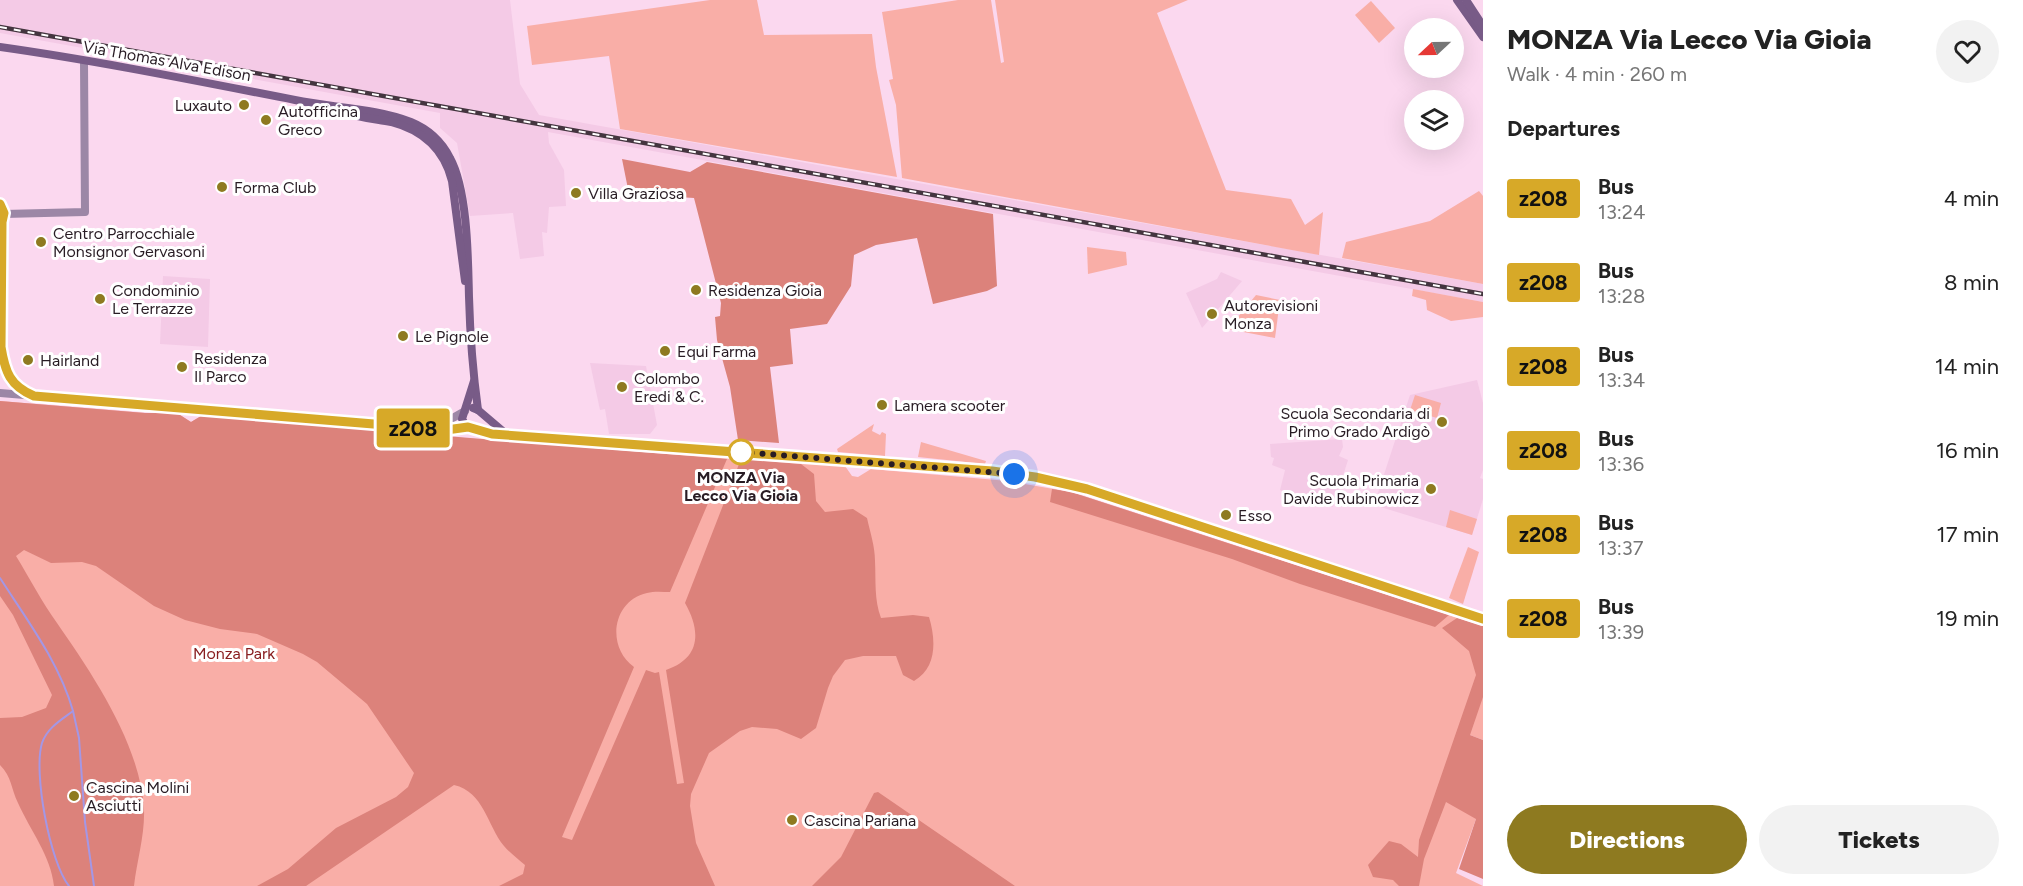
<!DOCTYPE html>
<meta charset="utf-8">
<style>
body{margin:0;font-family:Figtree,sans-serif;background:#f2f2f2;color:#222;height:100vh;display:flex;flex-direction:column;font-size:22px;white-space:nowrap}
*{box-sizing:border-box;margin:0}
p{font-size:20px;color:#767676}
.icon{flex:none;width:33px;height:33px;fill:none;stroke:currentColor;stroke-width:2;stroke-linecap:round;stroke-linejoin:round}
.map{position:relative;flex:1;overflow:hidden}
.sheet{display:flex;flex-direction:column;background:#fff;width:540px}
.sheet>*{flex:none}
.badge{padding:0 12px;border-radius:4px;font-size:21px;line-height:39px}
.needle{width:39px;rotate:248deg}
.buttons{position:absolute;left:1404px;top:18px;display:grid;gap:12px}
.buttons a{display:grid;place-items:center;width:60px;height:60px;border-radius:50%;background:#fff;box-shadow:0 6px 24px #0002;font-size:30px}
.you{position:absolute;width:30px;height:30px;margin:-15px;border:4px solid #fff;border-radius:50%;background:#1a73e8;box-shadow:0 0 0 9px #1a73e833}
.map>.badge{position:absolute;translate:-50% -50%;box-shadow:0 0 0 3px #fff}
h2{padding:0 24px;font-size:22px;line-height:54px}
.round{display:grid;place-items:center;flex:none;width:63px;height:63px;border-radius:32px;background:#f2f2f2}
.summary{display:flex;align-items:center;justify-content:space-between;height:102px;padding:0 24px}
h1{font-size:28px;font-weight:800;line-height:45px}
.cta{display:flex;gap:12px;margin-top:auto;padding:12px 24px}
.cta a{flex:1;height:69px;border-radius:36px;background:#8e7a20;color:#fff;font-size:24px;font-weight:800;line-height:69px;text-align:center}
.cta a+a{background:#f2f2f2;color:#222}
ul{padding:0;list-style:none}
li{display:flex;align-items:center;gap:18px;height:84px;padding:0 24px}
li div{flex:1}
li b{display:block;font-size:22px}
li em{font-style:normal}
li .badge{min-width:66px;font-weight:700;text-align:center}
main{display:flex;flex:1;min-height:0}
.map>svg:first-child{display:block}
.built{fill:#f4cae6}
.green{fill:#f9aea7}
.forest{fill:#dc827b}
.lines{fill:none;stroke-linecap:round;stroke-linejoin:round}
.stream{stroke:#a497e5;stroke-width:2}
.tertiary{stroke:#9c87a6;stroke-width:8}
.secondary{stroke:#785b87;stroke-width:8}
.rail-casing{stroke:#44353f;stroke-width:4.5}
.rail{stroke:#fff;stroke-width:2;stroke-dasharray:7;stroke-linecap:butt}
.line-casing{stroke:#fff;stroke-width:14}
.line{stroke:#d7a928;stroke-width:9}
.walk{stroke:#281c24;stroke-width:6;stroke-dasharray:0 10.8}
.poi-dot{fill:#8e7a20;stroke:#fff;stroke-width:2}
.stop-dot{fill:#fff;stroke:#d7a928;stroke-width:3}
.labels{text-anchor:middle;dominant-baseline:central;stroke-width:6;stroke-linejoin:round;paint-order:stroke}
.street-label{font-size:16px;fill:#281c24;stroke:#fff}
.poi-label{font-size:16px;fill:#281c24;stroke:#fff;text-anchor:start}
.stop-label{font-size:16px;font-weight:bold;fill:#281c24;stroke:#fff}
.park-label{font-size:16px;fill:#891e20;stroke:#fff}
</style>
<main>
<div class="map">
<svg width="1483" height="886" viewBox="0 0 1483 886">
<rect width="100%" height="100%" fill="#fbd8ef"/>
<g class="built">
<polygon points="0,0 510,0 520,84 539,115 1483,284 1483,302 548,132 549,143 564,170 566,206 549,207 547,233 542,232 544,256 520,259 513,213 470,216 457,143 440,128 440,113 0,33"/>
<polygon points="1221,272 1242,281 1202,328 1186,293 1217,279"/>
<polygon points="163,276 210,279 208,347 160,344"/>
<polygon points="590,363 646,366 657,425 650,434 609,434 605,409 600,410"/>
<polygon points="1477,380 1483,403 1483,470 1480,478 1483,479 1483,499 1472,535 1374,505 1410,395"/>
<polygon points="1342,439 1343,447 1339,456 1348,460 1333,507 1280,490 1285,470 1272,465 1274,458 1271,457 1270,444"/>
</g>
<g class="green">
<polygon points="710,0 757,0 764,35 872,34 876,67 897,177 620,129 609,56 532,65 527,26"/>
<polygon points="958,0 991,0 1001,63 1004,62 995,0 1188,0 1157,13 1226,190 1291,199 1305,225 1323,212 1319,255 902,178 896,105 889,80 893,79 882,12"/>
<polygon points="1371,1 1395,28 1379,43 1355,15"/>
<polygon points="1479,191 1483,196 1483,284 1342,258 1346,242 1430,221"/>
<polygon points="1087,247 1126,252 1127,265 1088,274"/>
<polygon points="1413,289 1483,302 1483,317 1451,321 1427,310 1426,300 1412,296"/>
<polygon points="1256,295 1280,300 1275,338 1228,329"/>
<polygon points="1415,395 1441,403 1437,418 1410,410"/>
<polygon points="0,401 145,413 177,413 191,422 201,416 635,452 845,466 852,476 858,477 871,469 1008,481 1071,492 1483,626 1483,740 1470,735 1476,819 1456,873 1483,886 0,886"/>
<polygon points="874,424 872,431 880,435 882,432 886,434 885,456 838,452 837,449"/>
<polygon points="921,442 986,461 985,464 918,457"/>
<polygon points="1450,510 1477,519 1472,535 1446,527"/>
<polygon points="1468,547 1479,552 1463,604 1449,598"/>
</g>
<g class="forest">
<polygon points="622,159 690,172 707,162 993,214 997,286 987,291 933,304 917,238 876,245 854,255 851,286 827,324 790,329 793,364 770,367 779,443 738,440 730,387 717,340 715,317 720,316 721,303 694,198 629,194"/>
<path d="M0,401L145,413H177L191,422L201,416L727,459L670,592C663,592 654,591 647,593C612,601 606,647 634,667L562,837L572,840L646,670L655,673L659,672L677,784L684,783L666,670C701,658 701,631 685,603L741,459L801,464L814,474L816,501L825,512L853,509L867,518C870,532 875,546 875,561C876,581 874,599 881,618L913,615L929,617C936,640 937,668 914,681L903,675L896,656H863L845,660L833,676L828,688L816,728L801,739L777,729L752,727L740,731L709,753L691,794L690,806L696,843L715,886H499L523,874L525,865C518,859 510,853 504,846C487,825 484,792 454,785L306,886H257L288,869L336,828L396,797L408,787L414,773L367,704L317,662L303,654L257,634L220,629L185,620L154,606L96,566L82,562L51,563L24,550L16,556C30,579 42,602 57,623C93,675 140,744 144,809C145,835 137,860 134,886H54C51,856 30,830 18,803C11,789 12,777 0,765V718L22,717L46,708L52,695L13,615L0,596Z"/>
<polygon points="1052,489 1071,492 1449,615 1435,627 1300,584 1232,559 1050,502"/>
<polygon points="1457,618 1483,626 1483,697 1470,735 1483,740 1483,879 1459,869 1476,819 1446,802 1424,859 1419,886 1399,886 1393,880 1373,877 1368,865 1389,841 1401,844 1418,857 1419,840 1476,675 1469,651 1442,628"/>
<polygon points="878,792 1015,886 812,886 841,857 874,793"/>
</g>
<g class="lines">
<g class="stream">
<path d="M0,578C27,620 59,662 73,711C61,720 47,728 42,743C33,772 50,863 69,886"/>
<polyline points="73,711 79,738 85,822 94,886"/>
</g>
<g class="tertiary">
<polyline points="0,204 1,208"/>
<polyline points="4,214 85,212 84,62"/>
<polyline points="0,277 0,353"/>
<polyline points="1,280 2,222"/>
<path d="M1,349C5,368 10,386 29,394"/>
<polyline points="0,393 410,427 439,431 468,427"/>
<polyline points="425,426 444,423 465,411"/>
</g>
<g class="secondary">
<polyline points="1457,0 1483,37"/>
<polyline points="1466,0 1483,26"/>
<path d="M0,47C99,61 197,81 295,100C333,108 375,108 411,122C428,129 442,142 450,158C468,191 468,259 469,297C470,334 473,373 478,410"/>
<path d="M344,112C359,118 375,119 391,122C422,130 444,149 452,181L465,281"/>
<polyline points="474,381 462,419 467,427 482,431 992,471 1035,477 1087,489 1483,619"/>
<polyline points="473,408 478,410 505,433"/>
</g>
<defs>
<polyline id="rail" points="0,27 1483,294"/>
</defs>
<use href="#rail" class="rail-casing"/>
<use href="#rail" class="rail"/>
</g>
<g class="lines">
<defs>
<path id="line" d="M0,204L4,213L2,222L1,347C5,372 10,386 34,396L410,427L439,431L468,427L492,434L992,471L1035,477L1087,489L1483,619"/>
</defs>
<use href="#line" class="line-casing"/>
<use href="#line" class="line"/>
<polyline class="walk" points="741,452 1014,474"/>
</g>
<g class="poi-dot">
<circle cx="244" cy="105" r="6"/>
<circle cx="266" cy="120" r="6"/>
<circle cx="222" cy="187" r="6"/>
<circle cx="576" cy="193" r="6"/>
<circle cx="41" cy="242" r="6"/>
<circle cx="696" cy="290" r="6"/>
<circle cx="100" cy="299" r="6"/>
<circle cx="1212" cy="314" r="6"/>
<circle cx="403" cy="336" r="6"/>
<circle cx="665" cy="351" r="6"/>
<circle cx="28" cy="360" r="6"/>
<circle cx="182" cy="367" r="6"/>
<circle cx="622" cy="387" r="6"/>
<circle cx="882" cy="405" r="6"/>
<circle cx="1442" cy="422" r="6"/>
<circle cx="1431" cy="489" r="6"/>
<circle cx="1226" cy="515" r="6"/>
<circle cx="74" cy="796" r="6"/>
<circle cx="792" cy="820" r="6"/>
</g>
<circle class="stop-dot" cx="741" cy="452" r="12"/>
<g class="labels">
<g class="street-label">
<text transform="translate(167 61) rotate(10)">Via Thomas Alva Edison</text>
</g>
<g class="poi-label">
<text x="232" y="105" text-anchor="end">Luxauto</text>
<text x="278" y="111">Autofficina<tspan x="278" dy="18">Greco</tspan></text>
<text x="234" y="187">Forma Club</text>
<text x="588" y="193">Villa Graziosa</text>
<text x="53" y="233">Centro Parrocchiale<tspan x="53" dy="18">Monsignor Gervasoni</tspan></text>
<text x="112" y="290">Condominio<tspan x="112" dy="18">Le Terrazze</tspan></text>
<text x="708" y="290">Residenza Gioia</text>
<text x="1224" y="305">Autorevisioni<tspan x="1224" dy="18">Monza</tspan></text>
<text x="415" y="336">Le Pignole</text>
<text x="677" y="351">Equi Farma</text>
<text x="194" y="358">Residenza<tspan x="194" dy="18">Il Parco</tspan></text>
<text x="40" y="360">Hairland</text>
<text x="634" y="378">Colombo<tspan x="634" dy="18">Eredi &amp; C.</tspan></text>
<text x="894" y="405">Lamera scooter</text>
<text x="1430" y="413" text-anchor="end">Scuola Secondaria di<tspan x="1430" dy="18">Primo Grado Ardigò</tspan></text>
<text x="1419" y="480" text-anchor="end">Scuola Primaria<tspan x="1419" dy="18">Davide Rubinowicz</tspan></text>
<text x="1238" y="515">Esso</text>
<text x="86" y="787">Cascina Molini<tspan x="86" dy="18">Asciutti</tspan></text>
<text x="804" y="820">Cascina Pariana</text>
</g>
<g class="stop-label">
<text x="741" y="477">MONZA Via<tspan x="741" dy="18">Lecco Via Gioia</tspan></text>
</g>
<g class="park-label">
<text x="234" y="653">Monza Park</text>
</g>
</g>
</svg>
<div class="buttons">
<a><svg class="needle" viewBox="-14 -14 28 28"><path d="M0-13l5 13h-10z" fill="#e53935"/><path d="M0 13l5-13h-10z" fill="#767676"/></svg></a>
<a><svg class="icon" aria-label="layers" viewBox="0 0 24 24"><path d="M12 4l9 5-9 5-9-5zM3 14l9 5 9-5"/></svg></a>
</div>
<div class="you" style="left:1014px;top:474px"></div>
<b class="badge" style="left:413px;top:428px;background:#d7a928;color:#111">z208</b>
</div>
<section class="sheet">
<div class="summary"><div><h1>MONZA Via Lecco Via Gioia</h1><p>Walk · 4 min · 260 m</p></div><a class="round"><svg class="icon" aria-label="heart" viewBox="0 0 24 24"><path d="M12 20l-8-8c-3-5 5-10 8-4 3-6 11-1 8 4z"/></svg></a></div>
<h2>Departures</h2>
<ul>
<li><span class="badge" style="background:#d7a928;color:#111">z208</span><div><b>Bus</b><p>13:24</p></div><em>4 min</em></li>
<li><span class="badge" style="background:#d7a928;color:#111">z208</span><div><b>Bus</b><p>13:28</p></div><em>8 min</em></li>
<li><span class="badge" style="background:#d7a928;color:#111">z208</span><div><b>Bus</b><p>13:34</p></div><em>14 min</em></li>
<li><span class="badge" style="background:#d7a928;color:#111">z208</span><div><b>Bus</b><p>13:36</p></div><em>16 min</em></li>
<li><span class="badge" style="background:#d7a928;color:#111">z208</span><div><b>Bus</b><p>13:37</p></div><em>17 min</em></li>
<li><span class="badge" style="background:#d7a928;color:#111">z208</span><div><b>Bus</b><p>13:39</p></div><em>19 min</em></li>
</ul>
<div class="cta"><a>Directions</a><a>Tickets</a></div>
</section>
</main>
